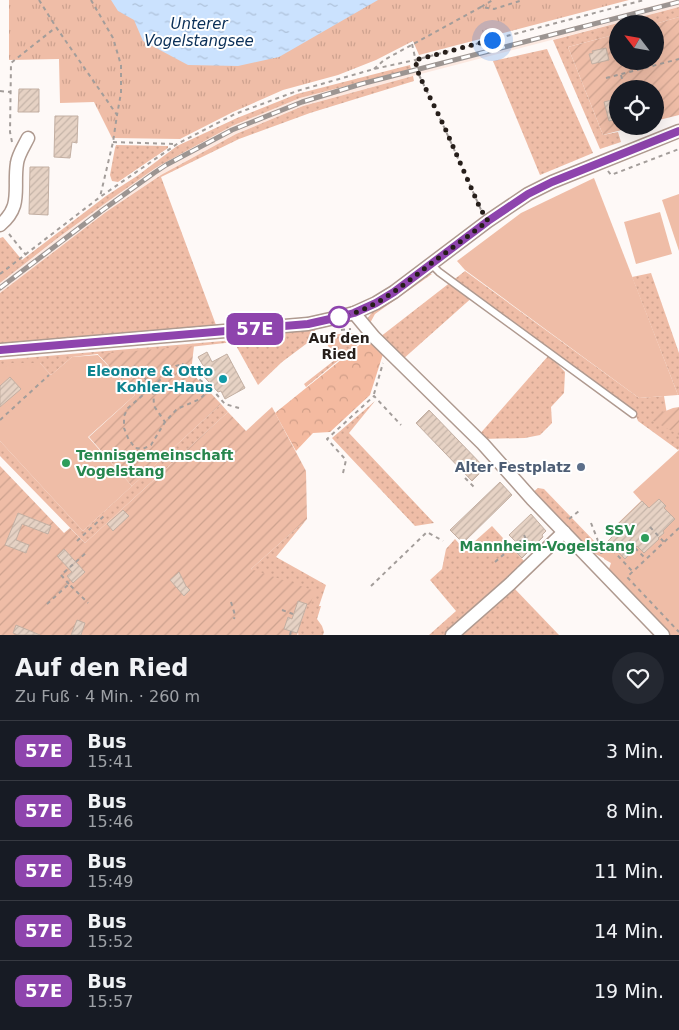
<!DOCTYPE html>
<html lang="de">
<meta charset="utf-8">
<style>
body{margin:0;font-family:"DejaVu Sans",sans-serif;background:#242831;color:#f1f3f6;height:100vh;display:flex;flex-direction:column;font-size:19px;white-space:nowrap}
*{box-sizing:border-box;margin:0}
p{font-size:16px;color:#9ea1a6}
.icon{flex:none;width:28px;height:28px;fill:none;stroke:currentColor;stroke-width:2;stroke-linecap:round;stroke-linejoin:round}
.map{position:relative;height:635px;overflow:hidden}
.side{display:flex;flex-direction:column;background:#171b24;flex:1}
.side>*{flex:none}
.badge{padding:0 10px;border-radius:8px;font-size:18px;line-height:32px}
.needle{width:32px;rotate:301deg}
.tools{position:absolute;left:609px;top:15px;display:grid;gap:10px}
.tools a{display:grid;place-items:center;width:55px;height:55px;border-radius:50%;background:#171b24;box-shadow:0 5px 20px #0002;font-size:25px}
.you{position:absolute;width:25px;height:25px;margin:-12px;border:4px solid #fff;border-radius:50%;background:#1a73e8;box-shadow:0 0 0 8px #1a73e833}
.map>.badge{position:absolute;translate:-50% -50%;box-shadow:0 0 0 2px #fff}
.round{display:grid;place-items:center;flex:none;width:52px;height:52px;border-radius:26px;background:#242831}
.overview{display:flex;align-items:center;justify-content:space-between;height:85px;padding:0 15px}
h1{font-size:24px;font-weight:600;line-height:38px}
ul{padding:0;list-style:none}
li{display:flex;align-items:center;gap:15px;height:60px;padding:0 15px;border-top:1px solid #363941}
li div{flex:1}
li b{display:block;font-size:19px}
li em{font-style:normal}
li .badge{min-width:55px;font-weight:700;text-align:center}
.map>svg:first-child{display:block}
.built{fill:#fce9e1}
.grass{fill:url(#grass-dots)}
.forest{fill:url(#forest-crowns)}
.park{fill:url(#park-tufts)}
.garden{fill:url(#garden-furrows)}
.pitch{fill:#efbda7}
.water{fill:url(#water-ripples)}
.building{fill:url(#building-hatch);stroke:#c3afa2}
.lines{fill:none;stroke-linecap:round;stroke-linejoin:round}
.lane-casing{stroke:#af9a90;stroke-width:9}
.street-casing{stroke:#af9a90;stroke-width:15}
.path{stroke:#a39d9a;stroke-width:2;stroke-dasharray:4 4;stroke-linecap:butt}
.lane{stroke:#fff;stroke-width:6}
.street{stroke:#fff;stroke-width:12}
.rail-casing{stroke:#9c9592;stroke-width:5}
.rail{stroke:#fff;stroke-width:3;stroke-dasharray:9;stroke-linecap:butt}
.line-casing{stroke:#fff;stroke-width:11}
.line{stroke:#8e44ad;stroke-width:8}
.walk{stroke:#261e1a;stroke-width:5;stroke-dasharray:0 9}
.stop-dot{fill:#fff;stroke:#8e44ad;stroke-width:2.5}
.culture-dot{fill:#0f9aa8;stroke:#fff;stroke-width:2}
.leisure-dot{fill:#2e9e5b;stroke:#fff;stroke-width:2}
.service-dot{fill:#5c6f8a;stroke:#fff;stroke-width:2}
.labels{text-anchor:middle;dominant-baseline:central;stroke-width:4;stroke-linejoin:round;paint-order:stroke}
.stop-label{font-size:14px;font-weight:bold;fill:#261e1a;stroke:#fff}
.culture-label{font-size:14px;font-weight:bold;fill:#0d838f;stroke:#fff;text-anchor:end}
.leisure-label{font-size:14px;font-weight:bold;fill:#27864d;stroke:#fff;text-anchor:start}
.service-label{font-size:14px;font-weight:bold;fill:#4e5e75;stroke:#fff;text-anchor:end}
.water-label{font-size:15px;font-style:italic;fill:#0a2f58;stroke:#fff}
</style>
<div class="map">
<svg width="679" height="635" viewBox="0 0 679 635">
<defs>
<pattern id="grass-dots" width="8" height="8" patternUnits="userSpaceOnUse" patternTransform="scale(1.25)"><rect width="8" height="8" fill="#efbda7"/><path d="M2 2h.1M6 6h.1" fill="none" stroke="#cda28f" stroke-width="1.8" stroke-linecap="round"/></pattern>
<pattern id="forest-crowns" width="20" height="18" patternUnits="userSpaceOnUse" patternTransform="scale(1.25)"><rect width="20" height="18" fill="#f4baa0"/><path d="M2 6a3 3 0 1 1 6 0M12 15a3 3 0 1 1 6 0" fill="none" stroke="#d19f89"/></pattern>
<pattern id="park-tufts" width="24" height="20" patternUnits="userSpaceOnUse" patternTransform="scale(1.25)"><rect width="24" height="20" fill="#efbda7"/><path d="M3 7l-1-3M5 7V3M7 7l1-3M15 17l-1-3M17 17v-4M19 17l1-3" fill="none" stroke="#cda28f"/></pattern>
<pattern id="garden-furrows" width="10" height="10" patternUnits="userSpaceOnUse" patternTransform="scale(1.25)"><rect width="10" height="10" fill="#efbda7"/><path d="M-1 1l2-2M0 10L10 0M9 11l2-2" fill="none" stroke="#cda28f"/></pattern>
<pattern id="water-ripples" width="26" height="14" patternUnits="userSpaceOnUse" patternTransform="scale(1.25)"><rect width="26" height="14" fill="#cbe2fe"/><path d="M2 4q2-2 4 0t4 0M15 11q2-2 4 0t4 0" fill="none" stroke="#aec1d9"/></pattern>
<pattern id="building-hatch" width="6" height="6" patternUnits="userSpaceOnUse" patternTransform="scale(1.25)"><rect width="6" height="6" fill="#e6d2c4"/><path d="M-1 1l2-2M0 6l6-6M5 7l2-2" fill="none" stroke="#c5b4a8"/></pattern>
</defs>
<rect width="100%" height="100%" fill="#fef9f7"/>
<polygon class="built" points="675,0 679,0 679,7 413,76 303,106 236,134 161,175 106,212 0,293 0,283 59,237 107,202 157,167 232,126 300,98"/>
<g class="grass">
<polygon points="679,7 679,17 655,24 618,24 617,34 568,47 603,135 618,132 621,142 600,149 553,40"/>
<polygon points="547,49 593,153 540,175 493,61"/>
<polygon points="410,65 411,69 300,98 232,126 157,167 107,202 59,237 0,283 0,238 3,237 22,260 106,196 137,176 177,146 237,118 297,94"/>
<polygon points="413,76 414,81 310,113 239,139 161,177 216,325 0,344 0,293 106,212 161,175 236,134 303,106"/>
<polygon points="116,145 168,146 168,148 118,182 112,181 110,175 115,148"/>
<polygon points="465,271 639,398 664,396 669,427 679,433 679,449 678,450 638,421 634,411 475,295 402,360 380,337"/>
<polygon points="651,273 679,353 679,395 678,395 632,277"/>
<polygon points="427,274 432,274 375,314 369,325 367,319 373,311"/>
<polygon points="314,329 318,335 282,362 258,385 234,342 101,357 98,354 72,357 51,375 40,363 11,369 0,377 0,360 235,340 235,341 240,336"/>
<polygon points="347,333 361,334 367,337 306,387 304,384 336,359 324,339 332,335"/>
<polygon points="549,355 565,372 564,393 551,407 552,423 540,435 525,438 481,439 478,436"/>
<polygon points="375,401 349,433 434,523 415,526 332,438"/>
<polygon points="221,404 228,412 85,543 0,456 0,441 83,531"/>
<polygon points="538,488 544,489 597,544 604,544 618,565 585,549 532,493"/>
<polygon points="307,519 276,557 326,585 319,606 321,606 317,619 322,626 324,632 323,635 297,635 299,634 297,633 307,605 310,605 310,603 297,599 251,569"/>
<polygon points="492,526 525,562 522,568 446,635 429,635 456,611 430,580 442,569 446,549 455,539 465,550"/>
<polygon points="513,587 559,635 458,635"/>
</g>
<polygon class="forest" points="368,338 383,354 370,395 330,432 313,433 296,451 275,413"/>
<polygon class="park" points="9,0 629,0 419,55 413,41 376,60 338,75 283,90 233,112 180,139 112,138 94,102 60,103 59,59 9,60"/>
<g class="garden">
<polygon points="679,17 679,115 655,121 655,89 618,89 618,126 636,126 603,135 568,47 617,34 618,61 655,61 655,24"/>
<polygon points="194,346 191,372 221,404 132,486 89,437 135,395 98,354"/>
<polygon points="272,407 306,471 307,519 251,569 315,591 310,605 307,605 297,635 0,635 0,466 64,533 70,528 85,543 228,412 246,431"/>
<polygon points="679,407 679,435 648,418 673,408"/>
</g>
<g class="pitch">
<polygon points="594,178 678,395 639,398 465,270 457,261 521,213"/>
<polygon points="679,194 679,251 662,200"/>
<polygon points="660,212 672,254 636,264 624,222"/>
<polygon points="98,355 135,395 88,437 132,486 83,531 0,441 0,371 11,363 40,363 51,375 72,357"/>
<polygon points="679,450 679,635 669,635 608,572 611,563 604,559 603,545 619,531 615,526 641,501 633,492"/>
</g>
<polygon class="water" points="111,0 378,0 279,57 238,66 188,65 143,41 134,20 118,11"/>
<g class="building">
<polygon points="606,48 609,60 592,64 589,54 593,53 592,51"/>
<polygon points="19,89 39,89 39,112 18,112"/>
<polygon points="615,99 618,109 618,119 609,121 604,102"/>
<polygon points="55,116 78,116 77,143 72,142 70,158 54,157"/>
<polygon points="30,167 49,167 48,215 29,214"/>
<polygon points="207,352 212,362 227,354 245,388 225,399 221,391 218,392 198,370 204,367 198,357"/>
<polygon points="10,377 21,389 0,407 0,386"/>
<polygon points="429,410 485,468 472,481 416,423"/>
<polygon points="500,482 512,495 463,543 450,530"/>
<polygon points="659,499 666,506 664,508 675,519 663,531 664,533 658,538 659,539 644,553 637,546 625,559 608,541 619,530 615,527 642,501 649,508"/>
<polygon points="123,510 129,516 113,531 107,524"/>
<polygon points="18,513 51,526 48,534 22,524 16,540 29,545 26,553 5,545"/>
<polygon points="531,514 546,531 542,535 543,537 522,558 512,548 517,543 509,535"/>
<polygon points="64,549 85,572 73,583 67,576 72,572 57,556"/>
<polygon points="179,572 186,586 190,590 184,596 170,580"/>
<polygon points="298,601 307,604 297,633 284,629 288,617 292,619"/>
<polygon points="77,620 85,623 81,635 71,635"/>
<polygon points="16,625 40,635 18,635 13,633"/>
</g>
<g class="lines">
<defs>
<polyline id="lane" points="431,264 439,272 633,414"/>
<g id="street">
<path d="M0,225C23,206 13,189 17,163C18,155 24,146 28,138"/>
<polyline points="354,313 374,337 483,444 532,499 663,635"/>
<polyline points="0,350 308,324 339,317 354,313 376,303 394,292 488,221 528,194 552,182 679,131"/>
<polyline points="452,635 510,584 564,532"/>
</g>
</defs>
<use href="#lane" class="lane-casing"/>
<use href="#street" class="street-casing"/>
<g class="path">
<polyline points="39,0 56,27 117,115 113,142 100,197"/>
<polyline points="91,0 113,38 121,65 121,93 117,115"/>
<polyline points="481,7 493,0"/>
<polyline points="412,44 419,75 444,127 482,212"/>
<polyline points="374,69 384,60 481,7 494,9 523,0"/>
<polyline points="621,75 625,89"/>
<polyline points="606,78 679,59"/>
<polyline points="0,91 10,92"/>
<polyline points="12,142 10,132 11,63 55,28"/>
<polyline points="113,142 175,144"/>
<polyline points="608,171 611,175 679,149"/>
<polyline points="9,234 26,255"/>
<polyline points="0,274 100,197 177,144 235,114 297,91 374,69 415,60 644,0"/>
<polyline points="341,330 351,329"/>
<polygon points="182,364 191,368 200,380 211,388 200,399 177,409 165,422 151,445 143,449 135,448 128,438 124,428 124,416 128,408 176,366"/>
<polyline points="134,366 153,387 154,406 165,422"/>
<polyline points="211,388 225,404 239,408"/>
<polyline points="374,394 383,363"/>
<polyline points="0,420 49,375"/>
<polyline points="343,473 346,460 327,439 374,396 401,425"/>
<polyline points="465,478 474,487"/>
<polyline points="569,519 579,511"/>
<polyline points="591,523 600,546 601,554"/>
<polyline points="650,527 664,542"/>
<polyline points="679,528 627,577 679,632"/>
<polyline points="524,535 530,548"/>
<polyline points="77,541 105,515"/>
<polyline points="607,544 633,572"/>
<polyline points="635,548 646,559"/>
<polyline points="495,562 518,542 525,539"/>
<polyline points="69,584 61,575 87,552"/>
<polyline points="371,586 427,532 443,541"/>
<polyline points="231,602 235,615 234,619"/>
<polyline points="47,604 69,584 88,603"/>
<polyline points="282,610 293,614"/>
<polyline points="290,635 291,631"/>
</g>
<use href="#lane" class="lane"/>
<use href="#street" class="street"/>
<defs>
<polyline id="rail" points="0,288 104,209 154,173 166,165 232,130 302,102 361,84 679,2"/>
</defs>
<use href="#rail" class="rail-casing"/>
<use href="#rail" class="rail"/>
</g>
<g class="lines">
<defs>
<polyline id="line" points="0,350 308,324 339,317 354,313 376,303 394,292 488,221 528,194 552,182 679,131"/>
</defs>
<use href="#line" class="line-casing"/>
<use href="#line" class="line"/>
<path class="walk" d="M339,317C373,311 402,286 429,265C448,251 468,236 488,221L480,208L444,126L419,75L415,60L492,40"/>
</g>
<circle class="stop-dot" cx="339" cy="317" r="10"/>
<circle class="culture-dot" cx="223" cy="379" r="5"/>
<g class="leisure-dot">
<circle cx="66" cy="463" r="5"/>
<circle cx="645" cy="538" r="5"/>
</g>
<circle class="service-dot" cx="581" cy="467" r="5"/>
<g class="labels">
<g class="stop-label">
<text x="339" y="338">Auf den<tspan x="339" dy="16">Ried</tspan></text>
</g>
<g class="culture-label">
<text x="213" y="371">Eleonore &amp; Otto<tspan x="213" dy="16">Kohler-Haus</tspan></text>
</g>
<g class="leisure-label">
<text x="76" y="455">Tennisgemeinschaft<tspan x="76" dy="16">Vogelstang</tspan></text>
<text x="635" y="530" text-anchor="end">SSV<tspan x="635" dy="16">Mannheim-Vogelstang</tspan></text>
</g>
<g class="service-label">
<text x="571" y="467">Alter Festplatz</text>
</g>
<g class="water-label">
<text x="199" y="24">Unterer<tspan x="199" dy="17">Vogelstangsee</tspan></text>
</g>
</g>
</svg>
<div class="tools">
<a><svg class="needle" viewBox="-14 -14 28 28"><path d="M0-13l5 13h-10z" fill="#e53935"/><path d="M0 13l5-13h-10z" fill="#9ea1a6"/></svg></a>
<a><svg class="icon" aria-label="locate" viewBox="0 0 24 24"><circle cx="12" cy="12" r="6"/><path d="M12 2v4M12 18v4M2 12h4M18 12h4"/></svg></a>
</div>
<div class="you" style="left:492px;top:40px"></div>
<b class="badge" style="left:255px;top:329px;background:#8e44ad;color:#fff">57E</b>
</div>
<section class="side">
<div class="overview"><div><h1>Auf den Ried</h1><p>Zu Fuß · 4 Min. · 260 m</p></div><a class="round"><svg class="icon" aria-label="heart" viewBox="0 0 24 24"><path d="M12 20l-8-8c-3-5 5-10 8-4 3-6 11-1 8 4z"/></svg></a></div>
<ul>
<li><span class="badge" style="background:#8e44ad;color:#fff">57E</span><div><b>Bus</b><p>15:41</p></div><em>3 Min.</em></li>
<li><span class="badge" style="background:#8e44ad;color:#fff">57E</span><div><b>Bus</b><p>15:46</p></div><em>8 Min.</em></li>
<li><span class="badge" style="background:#8e44ad;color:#fff">57E</span><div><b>Bus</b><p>15:49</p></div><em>11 Min.</em></li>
<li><span class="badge" style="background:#8e44ad;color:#fff">57E</span><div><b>Bus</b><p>15:52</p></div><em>14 Min.</em></li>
<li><span class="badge" style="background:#8e44ad;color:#fff">57E</span><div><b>Bus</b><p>15:57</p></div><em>19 Min.</em></li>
</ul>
</section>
